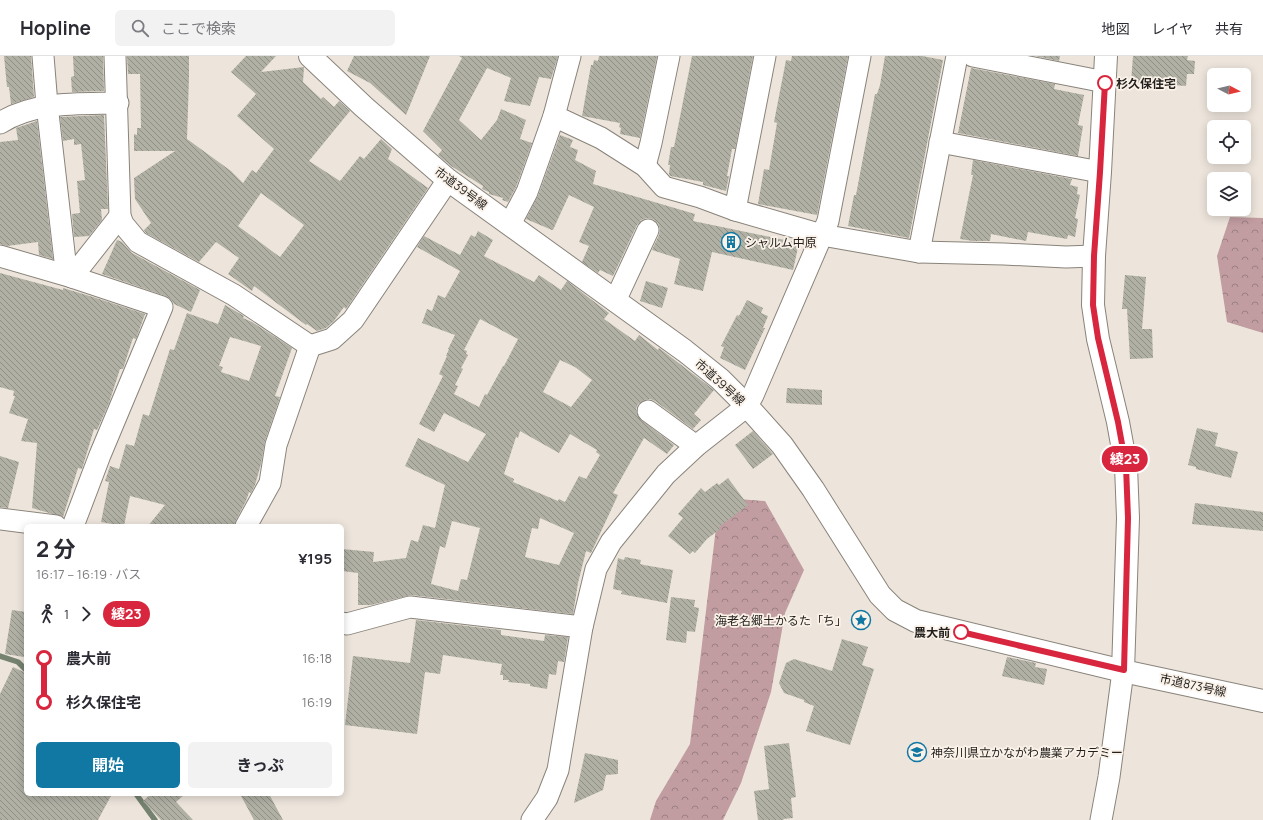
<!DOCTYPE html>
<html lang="ja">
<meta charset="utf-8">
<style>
body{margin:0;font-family:Manrope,"Noto Sans JP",sans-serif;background:#f2f2f3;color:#2b2b33;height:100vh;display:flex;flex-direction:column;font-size:15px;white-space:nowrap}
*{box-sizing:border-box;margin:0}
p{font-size:13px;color:#7c7c81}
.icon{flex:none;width:22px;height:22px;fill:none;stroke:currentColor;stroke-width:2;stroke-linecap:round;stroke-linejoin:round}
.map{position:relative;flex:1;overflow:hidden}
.side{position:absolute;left:24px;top:468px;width:320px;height:272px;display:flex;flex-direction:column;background:#fff;border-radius:6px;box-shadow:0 2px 10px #0003}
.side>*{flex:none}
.badge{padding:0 8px;border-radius:13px;font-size:14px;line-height:26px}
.needle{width:26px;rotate:97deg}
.controls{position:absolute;left:1207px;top:12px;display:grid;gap:8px}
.controls a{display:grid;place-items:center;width:44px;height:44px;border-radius:6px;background:#fff;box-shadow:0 2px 10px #0003;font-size:20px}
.map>.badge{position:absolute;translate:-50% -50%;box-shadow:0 0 0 2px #fff}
.legs{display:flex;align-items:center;gap:6px;height:44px;padding:0 12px;font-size:13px}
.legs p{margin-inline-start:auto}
.head{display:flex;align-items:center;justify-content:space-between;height:68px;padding:0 12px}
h1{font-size:22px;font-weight:700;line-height:30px}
.cta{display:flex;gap:8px;margin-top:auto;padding:8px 12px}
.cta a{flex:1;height:46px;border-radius:6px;background:#1177a3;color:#fff;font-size:16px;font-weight:700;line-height:46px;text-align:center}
.cta a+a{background:#f2f2f3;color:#2b2b33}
ul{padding:0 12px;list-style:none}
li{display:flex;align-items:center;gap:14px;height:44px;font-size:15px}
li i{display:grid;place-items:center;width:6px;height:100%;margin:0 5px;background:currentColor}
li i::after{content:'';width:10px;height:10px;margin:-5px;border:3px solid;border-radius:50%;background:#fff}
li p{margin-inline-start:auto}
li:first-child i{background:linear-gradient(#0000 50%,currentColor 0)}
li:last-child i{background:linear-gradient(currentColor 50%,#0000 0)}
header{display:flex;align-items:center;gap:24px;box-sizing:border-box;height:56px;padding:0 20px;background:#fff;border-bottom:1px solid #e1e1e2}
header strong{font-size:19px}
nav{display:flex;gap:22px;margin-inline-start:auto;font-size:14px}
.search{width:280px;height:36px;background:#f2f2f3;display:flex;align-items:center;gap:10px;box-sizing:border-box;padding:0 14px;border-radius:6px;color:#7c7c81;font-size:15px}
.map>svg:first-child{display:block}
.forest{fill:url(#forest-crowns)}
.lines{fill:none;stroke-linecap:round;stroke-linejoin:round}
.stream{stroke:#75826f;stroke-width:5.5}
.building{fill:url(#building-back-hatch);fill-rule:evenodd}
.minor-casing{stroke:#89837a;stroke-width:23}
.tertiary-casing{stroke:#89837a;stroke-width:24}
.minor{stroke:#fff;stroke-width:21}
.tertiary{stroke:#fff;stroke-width:22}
.line-1-casing{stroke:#fff;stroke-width:9}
.line-1{stroke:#d7263d;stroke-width:6}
.stop-1-dot{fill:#fff;stroke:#d7263d;stroke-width:2}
.labels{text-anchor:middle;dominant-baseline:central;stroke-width:3.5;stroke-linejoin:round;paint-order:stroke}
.stop-label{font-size:12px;font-weight:bold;fill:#221f1c;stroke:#faf2e9;text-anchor:start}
.street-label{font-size:12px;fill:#221f1c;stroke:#faf2e9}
.poi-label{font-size:12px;fill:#221f1c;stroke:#faf2e9;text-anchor:start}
</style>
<header>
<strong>Hopline</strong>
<div class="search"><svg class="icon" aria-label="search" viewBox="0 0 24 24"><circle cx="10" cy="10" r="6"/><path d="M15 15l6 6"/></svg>ここで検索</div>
<nav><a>地図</a><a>レイヤ</a><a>共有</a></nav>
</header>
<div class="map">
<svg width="1263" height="764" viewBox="0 0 1263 764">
<defs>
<pattern id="forest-crowns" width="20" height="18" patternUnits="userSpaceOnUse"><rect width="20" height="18" fill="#c19ca1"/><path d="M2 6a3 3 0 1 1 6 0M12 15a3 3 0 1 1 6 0" fill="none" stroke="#9c7f82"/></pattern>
<pattern id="building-back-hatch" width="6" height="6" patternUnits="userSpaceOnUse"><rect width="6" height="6" fill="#b0b0a5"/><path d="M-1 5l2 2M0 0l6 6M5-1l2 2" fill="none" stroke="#8f8f86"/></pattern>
</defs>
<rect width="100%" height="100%" fill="#ede5dc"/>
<g class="forest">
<polygon points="1230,161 1263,162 1263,277 1227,266 1217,200"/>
<polygon points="725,442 765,445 804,514 785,557 771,636 741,727 723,764 650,764 656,745 690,688 718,455"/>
</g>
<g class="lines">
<g class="stream">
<polyline points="0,600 18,606 26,614"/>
<polyline points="136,738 155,764"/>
</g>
</g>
<g class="building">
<polygon points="4,0 31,0 34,41 11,48 9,31 7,31"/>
<polygon points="73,0 103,0 104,35 72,36 71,21 74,20"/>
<path d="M127,0H189V21L187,83L231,115L243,127L252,114L256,117L274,93L237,60L256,38L231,16L246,0H276L261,16L304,11L303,26L321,43L323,41L334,51L339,45L350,55L309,105L340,125L360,100L364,103L381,83L392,93L388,103L428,132L346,253L344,251L334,265L326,272L317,275L307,268L306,269L254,230L252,235L228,218L239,202L216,186L199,206L146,177L144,174L151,167L135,143L134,122L175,95H134V78L137,79V72H141L140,18H128ZM261,137L304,169L280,201L238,170Z"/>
<polygon points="354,0 430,0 406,59 370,27 347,15"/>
<polygon points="459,0 558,0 551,23 539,21 530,50 504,45 511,22 487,12 459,64 481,84 497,64 501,53 526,64 520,83 532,87 516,131 508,146 502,144 503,142 489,138 489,136 482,133 483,130 451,110 438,99 442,94 423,75 462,2"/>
<polygon points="599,0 657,0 640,82 620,78 621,72 619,71 620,67 582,60 591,9 593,9 594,4 598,5"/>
<polygon points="692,0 753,0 735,93 732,93 727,120 729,120 726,135 703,129 703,126 670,120 669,118 670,109 668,109 671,91 674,91"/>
<polygon points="792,0 848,0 817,159 758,148 764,113 769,114 777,67 774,66 786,4 791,5"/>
<polygon points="885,0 922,0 943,4 909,182 848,170 854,139 856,139 875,38 877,38 880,29"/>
<polygon points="1035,0 1060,0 1059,5"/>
<polygon points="1133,0 1188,0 1187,4 1195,5 1194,18 1187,18 1186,30 1131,26"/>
<polygon points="971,12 1055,28 1054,33 1084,39 1078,69 1083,70 1078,100 958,77"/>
<polygon points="104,59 108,153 101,153 102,164 89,180 74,181 72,158 80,157 77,125 85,124 81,88 74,89 74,83 63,85 60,61"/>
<polygon points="37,65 53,203 39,199 38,186 7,190 0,188 0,86 18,84 16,72"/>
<polygon points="560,79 573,84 570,91 578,94 575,104 596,115 593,128 695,158 693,165 799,187 793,214 712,196 703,235 674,228 680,203 652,194 659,179 660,173 658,167 653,163 647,162 641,164 637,169 613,220 600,214 598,217 582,206 589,190 579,186 594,151 569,139 553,174 552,174 526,163 538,140"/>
<polygon points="973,104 1072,123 1070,129 1078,131 1077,138 1080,139 1075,162 1078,163 1075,181 1068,179 1067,183 1028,176 1026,185 991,178 990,185 973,185 960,183 973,119 971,119"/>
<path d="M478,175L493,184L484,200L534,226L539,219L561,234L567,225L609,257L604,263L635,285L639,279L658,294L659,292L714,334L694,358L701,364L693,373L655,345L650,343L644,344L638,348L636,353L637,359L641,364L674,389L667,398L644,382L613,437L618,439L591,497L586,495L578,527L573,558L411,539L371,549H358V517L342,515V493L374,496L373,506L406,502L411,484L418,486L423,469L435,472L445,429L405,410L418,382L468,406L486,378L444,357L434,376L419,368L443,320L439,318L447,300H446L449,293H448L455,279L422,267L427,253L432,255L438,239L445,242L460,215L417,191L424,180L460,199L471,179L475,181ZM480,263L518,283L504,310H503L487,339L485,338L479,351L454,338L458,330L455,329L463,313L461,312L468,299L466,298L467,295L464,294ZM560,304L575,311L592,324L571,351L543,336ZM520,375L559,397L570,378L597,394L596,396L600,399L586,423L579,420L565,446L559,443L558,445L513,426L514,423L504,418L516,381L518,382ZM540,462L574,477L559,509L525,501L532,472L538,473ZM452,465L480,472L467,524L461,523L458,535L431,528L440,490L445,492Z"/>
<polygon points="117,184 122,186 132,197 200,234 191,256 174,248 171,243 166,240 102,218"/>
<polygon points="0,217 63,234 63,232 93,241 145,258 136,283 133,282 123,313 120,313 109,347 97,374 94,373 82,413 78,412 63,461 32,452 37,387 21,385 28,363 9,357 15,340 13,340 14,335 0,331"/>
<polygon points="1125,219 1146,221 1142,273 1152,273 1153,302 1130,303 1127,253 1122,253"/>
<polygon points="646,225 668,232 662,252 640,245"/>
<polygon points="747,244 763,252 761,257 768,260 763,272 765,272 745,314 720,302 724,291 721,290 737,259 739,260"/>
<path d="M225,249L244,260L243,262L252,266L292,292L275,340L280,341L265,385L261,408L255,429L251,437L249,436L246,445L236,464L234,470H148L165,449L130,440L124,470L101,466L109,426L105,425L110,410L119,413L126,388L134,390L143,358L149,360L170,293L174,294L187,257L218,268ZM230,281L261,290L249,325L221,316L223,311L219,310Z"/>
<polygon points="787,332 822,334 822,349 786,347"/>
<polygon points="1197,372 1218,377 1215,390 1238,396 1231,422 1196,413 1196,411 1188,409"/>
<polygon points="753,375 773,398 753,413 735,389"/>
<polygon points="0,400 19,406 8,452 0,451"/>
<polygon points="728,422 748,449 719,471 720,473 707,483 695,497 693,495 690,498 668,480 683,462 678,458 701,432 705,436 717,427 719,429"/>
<polygon points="1195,447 1263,456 1263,475 1192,468"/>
<polygon points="625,501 641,504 640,508 644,509 673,514 667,547 621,538 622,535 613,533 618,502 624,504"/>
<polygon points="671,541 695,544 694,551 699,552 695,576 687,575 686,587 666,584"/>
<polygon points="12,554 26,556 26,588 24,601 5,598"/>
<polygon points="416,564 501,574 501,579 544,585 545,579 568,581 564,606 558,605 556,619 549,618 547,633 530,630 530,628 508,626 509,624 503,624 503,619 500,619 502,608 443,599 440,618 425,616 417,678 345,669 353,600 410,607"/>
<polygon points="842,583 868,591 862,609 874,613 850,689 806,675 814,650 804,646 804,644 784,637 779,627 786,607 794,603 832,615"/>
<polygon points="1007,601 1036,607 1035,611 1047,613 1044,629 1002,620"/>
<polygon points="13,611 26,617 26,738 112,738 98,764 0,764 0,638"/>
<polygon points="789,687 796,741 791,742 793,762 783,763 784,764 758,764 754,735 769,733 764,690"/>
<polygon points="585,697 618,704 618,718 606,719 603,734 574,747"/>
<polygon points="151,738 185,738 176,746 193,764 161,764 143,745"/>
<polygon points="240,738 269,738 283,764 254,764"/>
</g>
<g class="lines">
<defs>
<g id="minor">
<polyline points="43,0 47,49 65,205 72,221"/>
<polyline points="115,0 120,160 123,168 138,186 234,239 310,290"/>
<polyline points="973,0 1105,26"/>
<polyline points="554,60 601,82 645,110 664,131 700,141 735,154 822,179 919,196 1004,198 1066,201 1094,200"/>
<path d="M0,67C35,45 78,48 118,47"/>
<polyline points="940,86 1100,116"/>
<polyline points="645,110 651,87 669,0"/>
<polyline points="735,154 765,0"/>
<polyline points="510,168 527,136 554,60 570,0"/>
<polyline points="919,196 957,0"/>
<polyline points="0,200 72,221 162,251 100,399 73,470"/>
<polyline points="72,221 120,160"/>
<polyline points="615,245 648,174"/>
<polyline points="648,355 696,390"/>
<polyline points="0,463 56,470"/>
<polyline points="246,470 270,427 276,389 310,290 332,283 353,264 448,124"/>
<polyline points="342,567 347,568 410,551 582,571"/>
<polyline points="532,764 547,742 558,714 582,571 596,513 611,486 666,418 696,390 747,350 753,339 828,165 860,0"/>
<polyline points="1101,764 1109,721 1123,615"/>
</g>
<g id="tertiary">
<polyline points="310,0 364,51 448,124 685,295 720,323 747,350 782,389 813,433 880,539 895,554 916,565 1123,615 1263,645"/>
<polyline points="1106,0 1100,116 1094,200 1093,249 1098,283 1118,366 1126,410 1128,462 1123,615"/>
</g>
</defs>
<use href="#minor" class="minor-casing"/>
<use href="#tertiary" class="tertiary-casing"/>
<use href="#minor" class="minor"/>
<use href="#tertiary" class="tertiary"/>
</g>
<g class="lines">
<defs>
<polyline id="line-1" points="961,576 1124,614 1128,462 1126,410 1118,366 1098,282 1093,249 1094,200 1100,116 1105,27"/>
</defs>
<use href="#line-1" class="line-1-casing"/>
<use href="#line-1" class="line-1"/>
</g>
<defs>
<symbol id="building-ring" viewBox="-11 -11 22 22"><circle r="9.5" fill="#faf2e9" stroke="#1177a3" stroke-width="1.5"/><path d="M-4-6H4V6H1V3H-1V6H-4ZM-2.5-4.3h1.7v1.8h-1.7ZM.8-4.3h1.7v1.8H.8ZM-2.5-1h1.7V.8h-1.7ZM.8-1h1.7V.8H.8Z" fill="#1177a3"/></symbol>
<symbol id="sight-ring" viewBox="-11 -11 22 22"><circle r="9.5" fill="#faf2e9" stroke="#1177a3" stroke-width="1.5"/><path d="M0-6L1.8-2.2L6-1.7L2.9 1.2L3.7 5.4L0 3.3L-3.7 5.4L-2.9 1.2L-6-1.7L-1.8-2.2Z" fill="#1177a3"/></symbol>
<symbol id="university-ring" viewBox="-11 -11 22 22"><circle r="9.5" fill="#faf2e9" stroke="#1177a3" stroke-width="1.5"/><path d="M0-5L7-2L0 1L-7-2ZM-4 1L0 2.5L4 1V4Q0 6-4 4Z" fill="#1177a3"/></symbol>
</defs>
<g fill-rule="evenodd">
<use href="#building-ring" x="720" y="175" width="22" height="22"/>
<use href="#sight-ring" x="850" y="553" width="22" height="22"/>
<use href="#university-ring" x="906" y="685" width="22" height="22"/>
</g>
<g class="stop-1-dot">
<circle cx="1105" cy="27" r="7"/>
<circle cx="961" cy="576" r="7"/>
</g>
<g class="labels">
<g class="stop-label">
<text x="1116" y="27">杉久保住宅</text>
<text x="950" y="576" text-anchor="end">農大前</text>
</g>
<g class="street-label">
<text transform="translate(461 132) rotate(37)">市道39号線</text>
<text transform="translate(720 326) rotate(42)">市道39号線</text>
<text transform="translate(1193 629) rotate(12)">市道873号線</text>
</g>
<g class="poi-label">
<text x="745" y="186">シャルム中原</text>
<text x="847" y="564" text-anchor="end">海老名郷土かるた「ち」</text>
<text x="931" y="696">神奈川県立かながわ農業アカデミー</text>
</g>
</g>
</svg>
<div class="controls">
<a><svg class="needle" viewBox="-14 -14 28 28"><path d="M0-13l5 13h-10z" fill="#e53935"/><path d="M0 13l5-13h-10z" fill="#7c7c81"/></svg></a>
<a><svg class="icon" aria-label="locate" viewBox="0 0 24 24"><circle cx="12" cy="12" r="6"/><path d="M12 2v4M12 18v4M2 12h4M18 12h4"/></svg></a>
<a><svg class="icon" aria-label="layers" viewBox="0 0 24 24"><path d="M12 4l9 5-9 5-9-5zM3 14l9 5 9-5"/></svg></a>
</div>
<b class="badge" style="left:1125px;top:403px;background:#d7263d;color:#fff">綾23</b>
<section class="side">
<div class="head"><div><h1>2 分</h1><p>16:17 – 16:19 · バス</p></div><b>¥195</b></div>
<div class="legs"><svg class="icon" aria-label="walk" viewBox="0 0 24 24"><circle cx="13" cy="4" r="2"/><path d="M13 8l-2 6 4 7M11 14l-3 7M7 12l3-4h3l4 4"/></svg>1<svg class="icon" aria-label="forward" viewBox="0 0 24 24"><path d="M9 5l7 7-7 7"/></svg><b class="badge" style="background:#d7263d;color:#fff">綾23</b></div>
<ul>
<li><i style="color:#d7263d"></i><b>農大前</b><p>16:18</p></li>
<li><i style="color:#d7263d"></i><b>杉久保住宅</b><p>16:19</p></li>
</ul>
<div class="cta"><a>開始</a><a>きっぷ</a></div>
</section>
</div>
